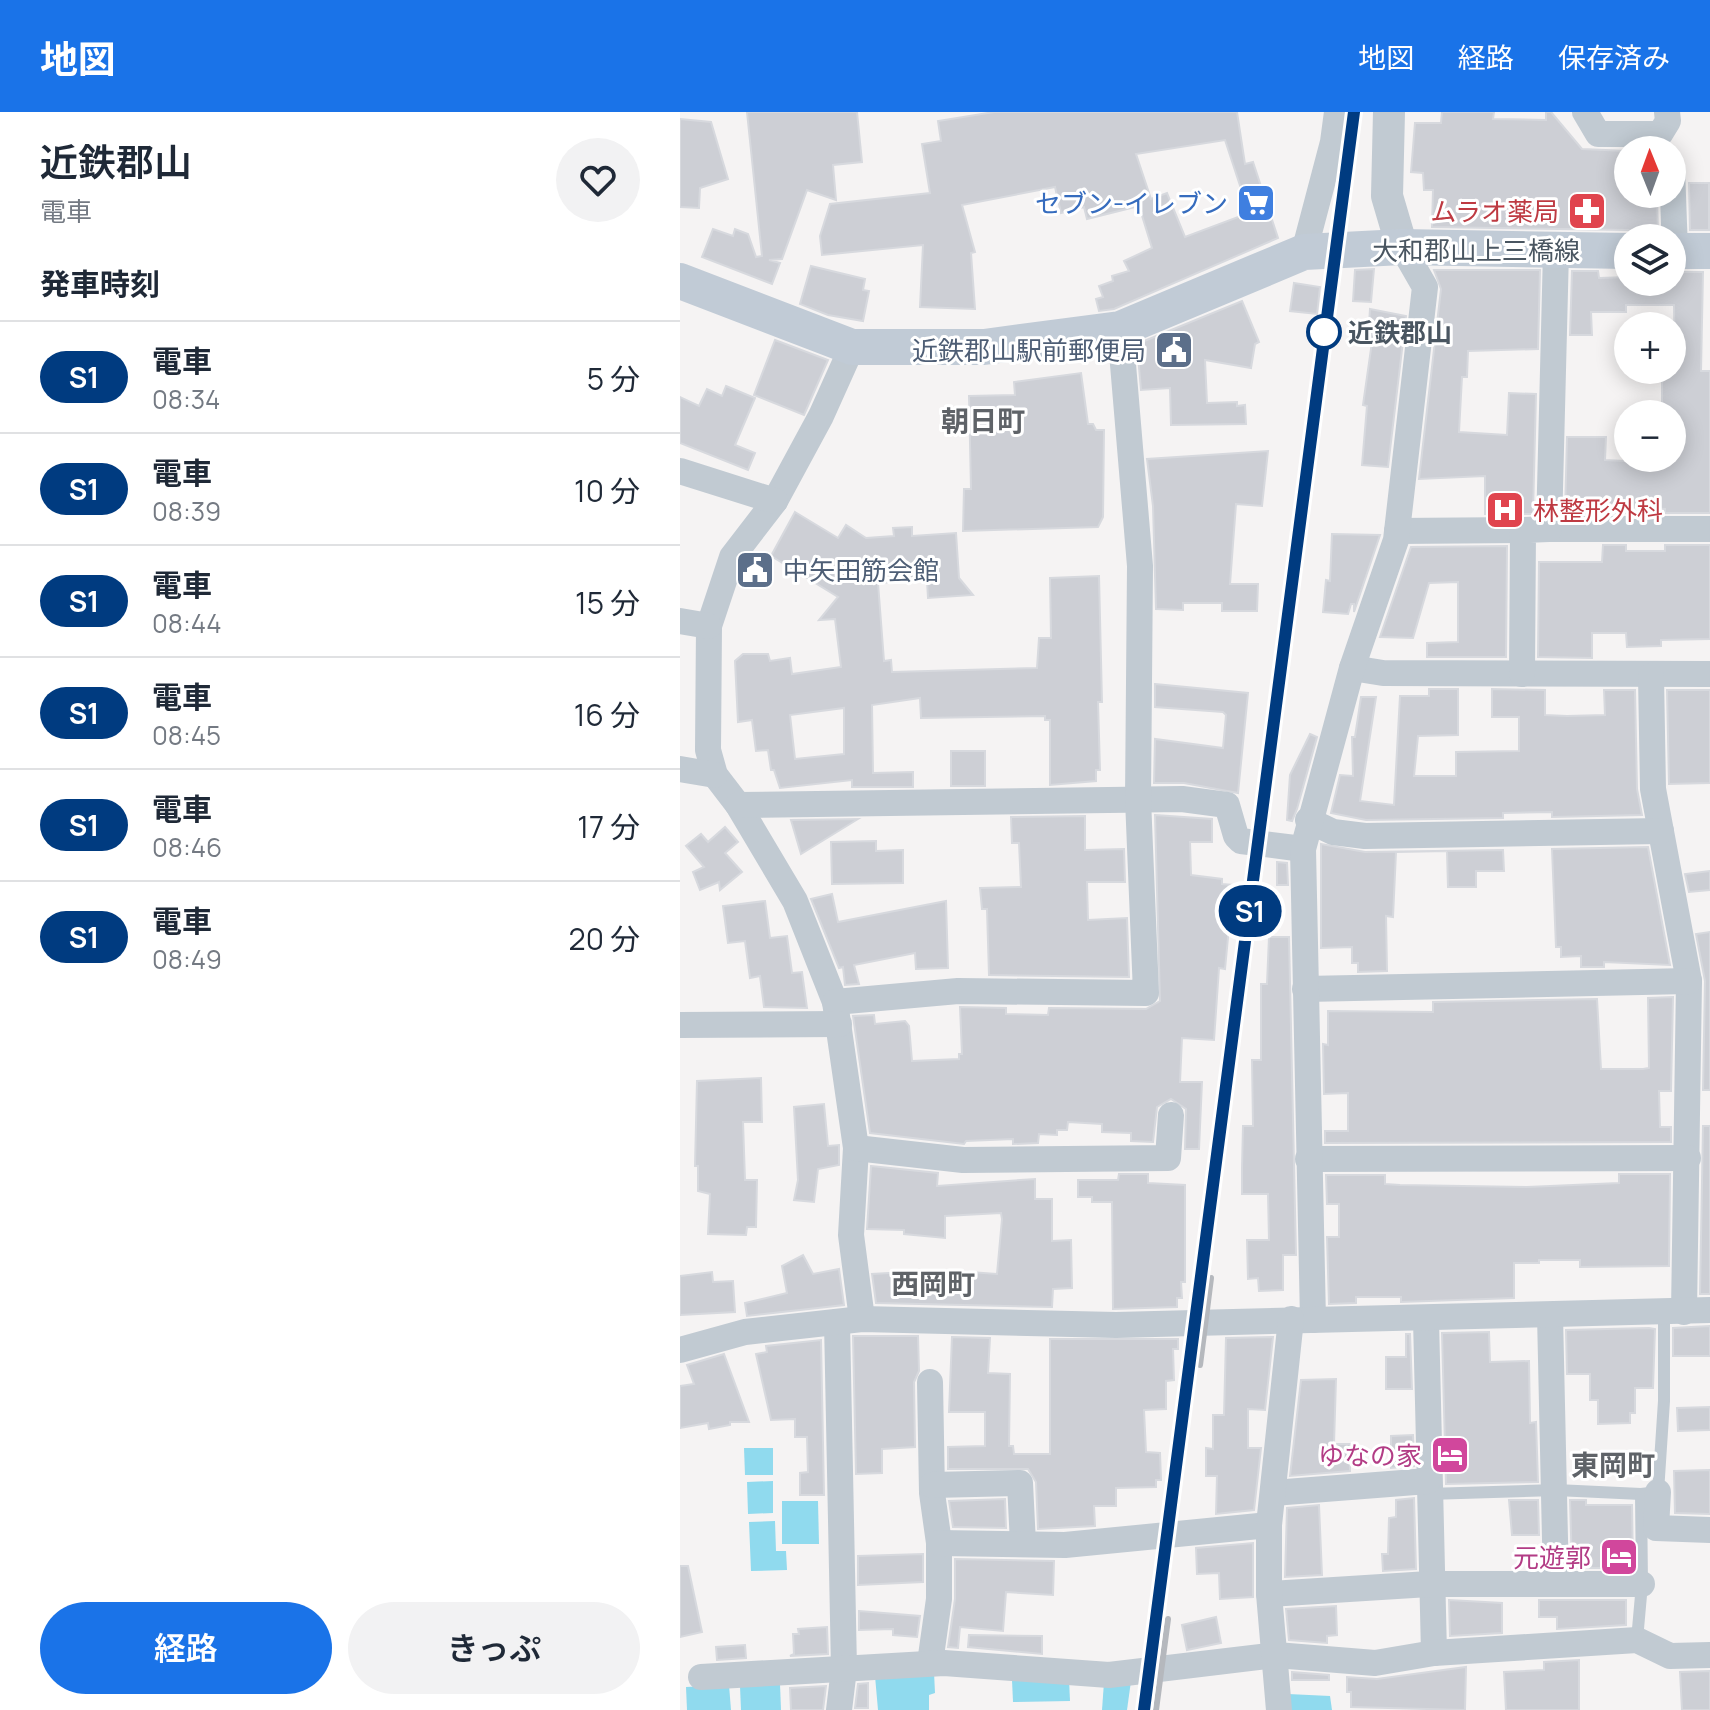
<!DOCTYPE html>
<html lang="ja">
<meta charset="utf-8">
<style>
body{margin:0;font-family:Manrope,"Noto Sans JP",sans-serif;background:#f2f2f3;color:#1f2937;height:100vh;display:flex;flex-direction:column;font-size:30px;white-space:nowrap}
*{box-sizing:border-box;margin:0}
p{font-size:26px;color:#747a83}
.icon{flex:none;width:44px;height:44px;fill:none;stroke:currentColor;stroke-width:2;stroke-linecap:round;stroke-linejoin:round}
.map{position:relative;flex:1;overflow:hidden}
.panel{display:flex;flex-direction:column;background:#fff;width:680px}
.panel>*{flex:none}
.badge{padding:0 16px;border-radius:26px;font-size:28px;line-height:52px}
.needle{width:52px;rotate:359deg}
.controls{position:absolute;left:934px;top:24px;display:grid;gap:16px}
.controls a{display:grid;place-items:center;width:72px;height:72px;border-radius:50%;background:#fff;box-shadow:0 4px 20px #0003;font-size:40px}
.map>.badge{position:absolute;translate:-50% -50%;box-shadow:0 0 0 4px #fff}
h2{padding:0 40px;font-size:30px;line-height:72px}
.round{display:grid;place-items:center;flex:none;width:84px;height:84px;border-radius:42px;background:#f2f2f3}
.head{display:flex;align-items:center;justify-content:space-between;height:136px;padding:0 40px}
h1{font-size:38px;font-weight:600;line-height:60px}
.primary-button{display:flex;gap:16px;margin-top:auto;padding:16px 40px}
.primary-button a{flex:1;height:92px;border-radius:48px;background:#1a73e8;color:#fff;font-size:32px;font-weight:600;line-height:92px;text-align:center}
.primary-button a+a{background:#f2f2f3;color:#1f2937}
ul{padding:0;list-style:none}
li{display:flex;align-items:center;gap:24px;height:112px;padding:0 40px;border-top:2px solid #e0e1e3}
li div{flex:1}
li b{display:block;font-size:30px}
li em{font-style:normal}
li .badge{min-width:88px;font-weight:700;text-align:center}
header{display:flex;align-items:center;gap:48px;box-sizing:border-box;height:112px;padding:0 40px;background:#1a73e8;color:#fff}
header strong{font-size:38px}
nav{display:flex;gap:44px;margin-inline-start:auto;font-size:28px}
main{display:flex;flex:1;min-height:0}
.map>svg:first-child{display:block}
.water{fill:#90daee}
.building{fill:#cdcfd5;stroke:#d7d9de;stroke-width:2;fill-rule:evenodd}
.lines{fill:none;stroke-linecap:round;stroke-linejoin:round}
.service{stroke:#c1cad2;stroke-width:12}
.minor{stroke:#c1cad2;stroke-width:26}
.tertiary{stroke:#c1cad2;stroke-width:32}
.secondary{stroke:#c1cbd6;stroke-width:36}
.rail{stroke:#b5b8bd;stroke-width:6}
.line-casing{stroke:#fff;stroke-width:18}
.line{stroke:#003b80;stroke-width:12}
.stop-dot{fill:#fff;stroke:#003b80;stroke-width:4}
.labels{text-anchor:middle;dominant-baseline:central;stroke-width:6;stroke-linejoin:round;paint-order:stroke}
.shop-label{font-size:26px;fill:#366cbe;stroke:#fff;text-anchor:end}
.health-label{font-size:26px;fill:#be3a42;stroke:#fff;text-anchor:end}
.street-label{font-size:26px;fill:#4a5661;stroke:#fff}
.stop-label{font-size:26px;font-weight:bold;fill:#4a5661;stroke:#fff;text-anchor:start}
.service-label{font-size:26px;fill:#4e5e75;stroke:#fff;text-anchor:end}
.hotel-label{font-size:26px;fill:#b23c85;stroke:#fff;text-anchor:end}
.neighbourhood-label{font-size:28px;font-weight:bold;fill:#5f6368;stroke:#fff}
</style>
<header>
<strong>地図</strong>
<nav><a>地図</a><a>経路</a><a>保存済み</a></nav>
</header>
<main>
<section class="panel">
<div class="head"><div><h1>近鉄郡山</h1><p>電車</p></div><a class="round"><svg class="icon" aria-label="heart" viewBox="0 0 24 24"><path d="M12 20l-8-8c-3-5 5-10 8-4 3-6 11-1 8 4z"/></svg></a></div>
<h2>発車時刻</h2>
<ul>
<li><span class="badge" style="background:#003b80;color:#fff">S1</span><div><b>電車</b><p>08:34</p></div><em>5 分</em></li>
<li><span class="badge" style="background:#003b80;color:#fff">S1</span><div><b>電車</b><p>08:39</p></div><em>10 分</em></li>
<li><span class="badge" style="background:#003b80;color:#fff">S1</span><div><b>電車</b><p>08:44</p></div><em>15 分</em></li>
<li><span class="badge" style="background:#003b80;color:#fff">S1</span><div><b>電車</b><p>08:45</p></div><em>16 分</em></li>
<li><span class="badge" style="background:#003b80;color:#fff">S1</span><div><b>電車</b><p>08:46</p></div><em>17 分</em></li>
<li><span class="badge" style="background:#003b80;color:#fff">S1</span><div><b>電車</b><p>08:49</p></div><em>20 分</em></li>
</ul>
<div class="primary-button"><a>経路</a><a>きっぷ</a></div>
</section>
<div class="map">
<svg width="1030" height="1598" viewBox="0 0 1030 1598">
<rect width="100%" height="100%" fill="#f5f3f3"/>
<g class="water">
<polygon points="64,1336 93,1336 93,1363 65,1363"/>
<polygon points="93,1369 93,1401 68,1402 67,1370"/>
<polygon points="102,1389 138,1389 139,1432 102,1432"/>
<polygon points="95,1409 96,1439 106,1439 107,1458 71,1459 69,1410"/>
<polygon points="254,1560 255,1581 249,1583 249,1598 198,1598 195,1564"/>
<polygon points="389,1567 390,1589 333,1590 332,1568"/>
<polygon points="451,1569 447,1598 422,1598 424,1570"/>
<polygon points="100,1572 101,1598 61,1598 60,1574"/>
<polygon points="49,1573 51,1598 7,1598 6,1575"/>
<polygon points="608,1582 650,1584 652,1598 609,1598"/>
</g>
<g class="building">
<polygon points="67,0 177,0 182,50 153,53 156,88 127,78 102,147 89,148 100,151 92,172 22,145 33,117 53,124 55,117 68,122 76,145 82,144"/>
<path d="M314,0H557L565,52L573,50L598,126L434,197L419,199L416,187L423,185L419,174L433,169L432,164L449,159L444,149L472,136L459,94L407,107L404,95L381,101L375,75L282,93L295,140L291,141L295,197L240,195L243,133L142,143L140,124L150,92L250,81L242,32L261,29L258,9ZM545,28L569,101L505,125L487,81L471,87L456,42Z"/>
<polygon points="762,0 814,0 813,7 866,8 866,0 871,0 902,37 948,39 948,82 977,82 978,124 964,126 948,118 752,115 753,78 744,78 743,61 731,60 735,11 761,11"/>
<polygon points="0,7 31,10 48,67 20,76 19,96 0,95"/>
<polygon points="1009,71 1029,71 1029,118 1010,118"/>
<polygon points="131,154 185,167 183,178 189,179 183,209 148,203 120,192"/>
<polygon points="694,157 691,190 673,189 675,158"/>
<polygon points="754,158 860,158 858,237 788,239 787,265 782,265 779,320 827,323 829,281 856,282 853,402 805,402 805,364 739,367 761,177"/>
<polygon points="892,159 918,159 919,166 948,165 948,170 992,170 992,160 1023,160 1021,259 1030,259 1030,401 985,401 985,397 946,395 946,401 885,401 887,325 926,325 925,348 966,350 967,346 992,346 992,302 982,302 982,259 995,259 994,193 946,193 946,200 911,200 912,223 890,223"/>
<polygon points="614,171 640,175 637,202 610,199"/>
<polygon points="562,189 579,230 575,232 571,256 525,248 527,291 557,290 557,294 565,293 566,312 491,313 490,276 461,278 457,232"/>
<polygon points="690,197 726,204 708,355 682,353 687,294 683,293 692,230 688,229"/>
<polygon points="95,228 148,248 124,303 74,283"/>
<polygon points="401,261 408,312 413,312 416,318 424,318 423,405 418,415 283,419 284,377 291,377 289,284 335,283 334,270"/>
<polygon points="46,274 75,286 55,333 75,341 68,358 0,331 0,285 19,294 27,277 42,284"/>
<polygon points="588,339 582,394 556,392 550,472 578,472 577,499 542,499 542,491 503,491 503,498 476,497 473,394 467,347"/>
<path d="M115,400L158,426L166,413L186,426L214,424L213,416L232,415V424L276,421L279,466L293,483L248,486L247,468L198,471L204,549L211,548L212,560L357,556L359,526H371L370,466L419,464L422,590H418L420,658H416V669L370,673V608H365V604L241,606L240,586L192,593L193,661L233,660V675H172V668L100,676L94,658H91L88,638L76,639L72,608L58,610L55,549L63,542H88L90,549L110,546L112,562L161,555L155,507L139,508L158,485L91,444ZM164,596V642L115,647L110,603Z"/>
<polygon points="652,422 700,423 674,500 674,492 671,492 668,502 643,500 646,468 650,469"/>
<polygon points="923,433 946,433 946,439 985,439 985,433 1030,433 1030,527 981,528 981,534 947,535 946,521 912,521 912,546 858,545 859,450 922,450"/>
<polygon points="827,434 826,545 747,545 747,531 778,530 778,470 749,471 733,526 700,525 731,435"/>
<polygon points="475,572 568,581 558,681 504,671 474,671 475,627 543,636 546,603 543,600 475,595"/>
<polygon points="749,577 778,577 778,623 738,624 734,664 776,664 776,640 839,639 839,605 812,605 812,577 865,578 865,603 887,604 925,603 924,578 955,578 957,677 962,703 872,705 872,700 823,701 823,706 686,708 651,701 660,663 673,664 672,625 675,625 681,585 696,585 680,689 714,693 720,584 749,584"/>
<polygon points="987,578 1030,578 1030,671 989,672"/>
<polygon points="630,622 637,625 617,697 612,709 607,708 610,663"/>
<rect x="271" y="639" width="34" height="35"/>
<polygon points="475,703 532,707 532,730 510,730 511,763 542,767 542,772 553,773 545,857 539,856 534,928 502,926 500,970 522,970 519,1037 505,1037 506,997 491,987 477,995 473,1030 451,1029 451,1021 422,1020 422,1012 388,1010 387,1018 377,1018 377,1023 359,1022 358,1031 333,1032 333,1027 286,1029 284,1032 190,1021 173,904 194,903 195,912 225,909 229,914 232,949 279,947 279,942 282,942 280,895 326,896 326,902 368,903 369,896 466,897 480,889"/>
<polygon points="405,704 405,738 444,737 445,770 407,770 408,808 447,806 449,865 309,863 307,797 302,797 300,776 341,775 339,731 332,731 331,705"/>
<polygon points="178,707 121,742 111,708"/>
<polygon points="45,715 58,730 45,741 62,760 40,778 39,770 20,778 13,760 24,755 6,734 21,722 28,730"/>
<polygon points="196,729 196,739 223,738 223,771 152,772 151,730"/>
<polygon points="641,732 685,740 823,738 824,759 796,759 796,775 768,775 767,739 716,740 713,805 706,804 707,859 678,860 678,851 672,851 672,835 641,836"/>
<polygon points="968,735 990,853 924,850 924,855 901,855 901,844 881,845 881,835 876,835 872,737"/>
<polygon points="597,750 607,751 608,773 597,773"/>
<polygon points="1030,759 1030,778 1009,780 1005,762"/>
<polygon points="152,782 158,810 266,789 268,856 236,857 235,841 174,853 179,872 165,873 163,855 159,856 131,787"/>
<polygon points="85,789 90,826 107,824 112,861 122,860 127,896 84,895 80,864 70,866 65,829 48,831 43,794"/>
<polygon points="1030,820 1030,978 1023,978 1025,869 1016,822"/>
<polygon points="589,825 609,825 616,1143 603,1143 603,1178 579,1179 578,1166 568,1167 567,1128 589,1128 588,1082 562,1082 562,1056 563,1014 573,1014 572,948 581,948 581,872 587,872"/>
<polygon points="993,885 991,979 979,979 980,1015 991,1015 991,1030 645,1031 645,1019 668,1019 668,981 644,982 643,932 648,933 648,899 753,900 753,890 917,887 921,957 963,957 969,956 968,886"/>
<polygon points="81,966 82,1010 63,1010 65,1068 77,1068 76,1115 67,1115 66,1123 28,1122 30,1082 18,1079 18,1054 15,1054 17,969"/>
<polygon points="144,992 148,1034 159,1033 159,1053 138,1057 134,1090 114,1088 118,1068 114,995"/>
<polygon points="1023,1014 1030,1014 1030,1182 1020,1182"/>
<polygon points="191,1054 258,1061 257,1074 355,1067 355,1087 372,1087 372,1129 391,1128 392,1176 373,1177 372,1195 196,1191 192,1162 262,1158 317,1162 322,1107 321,1101 265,1104 265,1126 224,1122 224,1118 187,1117"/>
<polygon points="439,1062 468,1062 468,1071 505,1073 505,1170 501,1170 502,1186 497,1186 497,1195 433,1197 432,1090 412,1090 412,1085 398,1085 398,1068 438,1068"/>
<polygon points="939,1062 990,1062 989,1154 900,1155 900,1148 859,1148 859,1151 834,1151 834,1186 721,1190 721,1185 676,1185 676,1191 649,1192 647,1125 659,1125 659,1092 647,1092 646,1063 705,1063 705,1072 720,1073 847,1075 939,1071"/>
<polygon points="123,1143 133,1162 159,1157 164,1193 67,1204 65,1191 107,1181 102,1154"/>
<polygon points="32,1160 33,1170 53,1169 55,1200 0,1203 0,1164"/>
<polygon points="1030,1214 1030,1244 993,1244 993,1216"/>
<polygon points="969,1216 975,1217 973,1276 955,1276 955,1301 950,1301 950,1311 918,1312 918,1288 910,1288 910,1262 887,1262 886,1218"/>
<polygon points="809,1220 810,1250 849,1249 850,1311 856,1310 858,1370 766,1372 762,1221"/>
<polygon points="726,1222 730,1222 732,1277 706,1277 706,1245 726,1245"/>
<polygon points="173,1224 238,1224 239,1259 234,1270 235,1335 202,1337 202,1361 176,1362"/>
<polygon points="272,1225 310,1226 308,1261 330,1262 329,1334 333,1334 334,1342 370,1342 370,1227 498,1227 498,1237 493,1237 494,1268 486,1269 486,1297 464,1298 466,1340 480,1341 481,1368 476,1368 476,1375 436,1376 436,1394 414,1394 415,1414 358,1417 356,1370 348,1357 268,1357 268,1335 305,1334 305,1300 269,1300"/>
<polygon points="593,1225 585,1298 568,1297 568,1336 581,1336 574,1398 536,1402 537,1364 526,1364 526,1336 533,1337 533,1303 544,1303 546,1226"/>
<polygon points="141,1228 144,1383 120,1383 120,1361 128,1360 127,1325 115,1325 115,1307 91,1308 76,1242 87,1240 86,1234"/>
<polygon points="44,1242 69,1310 50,1310 50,1313 29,1317 28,1311 0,1316 0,1274 14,1272 7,1253"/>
<polygon points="656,1267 654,1332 670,1332 670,1359 610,1364 621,1268"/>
<polygon points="1030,1295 1030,1318 998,1319 997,1296"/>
<polygon points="733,1323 734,1354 711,1356 711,1324"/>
<polygon points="1030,1358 1030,1402 995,1401 994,1359"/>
<polygon points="734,1386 736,1457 703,1459 702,1442 708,1442 709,1406 716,1405 716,1388"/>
<polygon points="325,1387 326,1416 273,1415 269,1389"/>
<polygon points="829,1388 858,1388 859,1423 832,1423"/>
<polygon points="890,1388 906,1388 906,1393 952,1393 953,1456 892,1456"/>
<polygon points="639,1393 642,1463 605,1465 607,1396"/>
<polygon points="573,1431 573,1485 540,1487 539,1461 517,1462 516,1436"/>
<polygon points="243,1442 243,1470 178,1473 178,1444"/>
<polygon points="275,1447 374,1449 373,1483 326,1480 323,1519 280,1515 278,1536 268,1535 275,1487"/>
<polygon points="0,1454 8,1454 22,1520 0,1525"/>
<polygon points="769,1488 822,1491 822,1521 770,1524"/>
<polygon points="859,1488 946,1488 946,1513 877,1517 877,1505 859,1505"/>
<polygon points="656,1494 657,1523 647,1524 647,1531 609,1528 606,1497"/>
<polygon points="179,1499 240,1504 237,1525 213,1523 213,1517 179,1518"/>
<polygon points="536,1505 541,1531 507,1538 502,1513"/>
<polygon points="147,1515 148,1542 110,1544 114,1542 113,1522 119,1522 118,1517"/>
<polygon points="289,1523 362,1524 362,1542 288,1535"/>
<polygon points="65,1533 66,1546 37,1548 36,1535"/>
<polygon points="899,1548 899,1598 826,1598 824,1560 864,1558 864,1550"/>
<polygon points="786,1555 785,1598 671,1595 671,1580 667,1580 667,1565 697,1567"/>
<polygon points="1030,1559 1030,1598 1002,1598 1000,1560"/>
<polygon points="612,1560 649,1563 649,1568 612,1568"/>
<polygon points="188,1571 188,1596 175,1596 178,1572"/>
<polygon points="146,1574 143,1598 111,1598 110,1576"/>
</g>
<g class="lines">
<g class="service">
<polyline points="748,1382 876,1378 961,1382"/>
<polyline points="957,1528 962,1472 961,1382 978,1380 984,1289 984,1200"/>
</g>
<g class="minor">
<polyline points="905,0 918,22 980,22 988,9 987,0"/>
<polyline points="992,56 995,139"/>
<polyline points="624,140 653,30 657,0"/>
<polyline points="172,235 141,304 95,389 52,445 29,514 28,638 35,663 58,693 115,789 155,890 176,1036 171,1123 182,1207"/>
<polyline points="0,359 95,389"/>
<polyline points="869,417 1030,417"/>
<polyline points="717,419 843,418"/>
<polyline points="0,509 29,514"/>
<polyline points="672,556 703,561 1030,562"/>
<polyline points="842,562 843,418 869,417 876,139"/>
<polyline points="971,564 973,677 1009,869 1004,1200"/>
<polyline points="0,657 35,663"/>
<polyline points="58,693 502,687 547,693 556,724 561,729 623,737"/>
<polyline points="628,708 653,720 685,724 981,719"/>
<polyline points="625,877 1009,869"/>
<polyline points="155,890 278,879 466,881 458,687 460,454 440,217"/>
<polyline points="0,913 159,912"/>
<polyline points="176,1036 283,1048 488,1046 491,1003"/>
<polyline points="628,1047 1008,1046"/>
<polyline points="870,1203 876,1472"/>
<polyline points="746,1207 754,1541"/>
<polyline points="633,1208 623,737 672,556 716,428 745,175 722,135"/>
<polyline points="157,1210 164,1557 159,1598"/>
<polyline points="0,1238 65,1220 182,1207 436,1213 1030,1198"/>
<polyline points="250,1270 252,1381 259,1431 259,1487 250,1551"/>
<polyline points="252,1373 340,1371 343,1432"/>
<polyline points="978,1380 976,1416 1030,1418"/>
<polyline points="593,1381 748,1369"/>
<polyline points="259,1431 385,1433 589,1413"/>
<polyline points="589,1482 749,1472 962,1472"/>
<polyline points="21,1565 264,1551 429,1563 596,1543 695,1551 754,1541 957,1528 990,1544 1030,1543"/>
<polyline points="599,1598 589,1482 589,1413 611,1207"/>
</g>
<polyline class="tertiary" points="709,0 707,84 722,135"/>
<g class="secondary">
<polyline points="992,139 1030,139"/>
<polyline points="0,169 172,235 304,235 440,217 624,140 722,135 948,139"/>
</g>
<g class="rail">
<polyline points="520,1253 531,1166"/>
<polyline points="464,1598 674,0"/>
<polyline points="476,1598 488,1507"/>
</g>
</g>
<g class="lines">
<defs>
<polyline id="line" points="464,1598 674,0"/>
</defs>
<use href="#line" class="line-casing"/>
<use href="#line" class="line"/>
</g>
<defs>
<symbol id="supermarket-square" viewBox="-11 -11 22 22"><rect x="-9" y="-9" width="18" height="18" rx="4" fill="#3f7fe0" stroke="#fff"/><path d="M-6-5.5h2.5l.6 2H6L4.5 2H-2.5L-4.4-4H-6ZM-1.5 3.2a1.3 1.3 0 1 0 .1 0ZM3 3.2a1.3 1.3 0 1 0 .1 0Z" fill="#fff"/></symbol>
<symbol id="pharmacy-square" viewBox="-11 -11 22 22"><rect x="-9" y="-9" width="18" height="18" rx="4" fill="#e0444e" stroke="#fff"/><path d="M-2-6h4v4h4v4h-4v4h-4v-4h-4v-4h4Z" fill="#fff"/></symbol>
<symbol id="civic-square" viewBox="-11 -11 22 22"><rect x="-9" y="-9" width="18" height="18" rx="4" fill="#5c6f8a" stroke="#fff"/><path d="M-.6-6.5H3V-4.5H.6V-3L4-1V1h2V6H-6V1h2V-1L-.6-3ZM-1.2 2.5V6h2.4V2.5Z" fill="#fff"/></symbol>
<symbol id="hospital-square" viewBox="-11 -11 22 22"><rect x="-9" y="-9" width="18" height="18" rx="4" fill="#e0444e" stroke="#fff"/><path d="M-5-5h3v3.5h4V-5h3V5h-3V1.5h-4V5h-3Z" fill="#fff"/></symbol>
<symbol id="hotel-square" viewBox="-11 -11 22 22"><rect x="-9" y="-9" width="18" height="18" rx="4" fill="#d1479c" stroke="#fff"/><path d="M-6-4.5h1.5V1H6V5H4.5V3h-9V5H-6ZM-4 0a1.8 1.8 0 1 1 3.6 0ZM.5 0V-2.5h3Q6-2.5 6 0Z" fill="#fff"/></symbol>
</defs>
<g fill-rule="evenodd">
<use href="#supermarket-square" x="554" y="69" width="44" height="44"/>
<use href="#pharmacy-square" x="885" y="77" width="44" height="44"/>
<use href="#civic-square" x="472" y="216" width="44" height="44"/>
<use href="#hospital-square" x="803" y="376" width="44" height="44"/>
<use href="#civic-square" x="53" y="436" width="44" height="44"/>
<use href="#hotel-square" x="748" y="1321" width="44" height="44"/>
<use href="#hotel-square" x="917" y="1423" width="44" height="44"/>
</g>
<circle class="stop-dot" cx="644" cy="220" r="16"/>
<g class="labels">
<g class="shop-label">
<text x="548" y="91">セブン-イレブン</text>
</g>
<g class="health-label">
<text x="879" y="99">ムラオ薬局</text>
<text x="853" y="398" text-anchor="start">林整形外科</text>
</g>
<g class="street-label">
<text x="796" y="138">大和郡山上三橋線</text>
</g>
<g class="stop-label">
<text x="668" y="220">近鉄郡山</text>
</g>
<g class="service-label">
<text x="466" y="238">近鉄郡山駅前郵便局</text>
<text x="103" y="458" text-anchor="start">中矢田筋会館</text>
</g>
<g class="hotel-label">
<text x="742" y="1343">ゆなの家</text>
<text x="911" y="1445">元遊郭</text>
</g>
<g class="neighbourhood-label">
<text x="303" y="308">朝日町</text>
<text x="253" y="1171">西岡町</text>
<text x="933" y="1352">東岡町</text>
</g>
</g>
</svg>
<div class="controls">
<a><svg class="needle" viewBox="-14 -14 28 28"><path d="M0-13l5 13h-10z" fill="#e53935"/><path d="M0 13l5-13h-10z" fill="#747a83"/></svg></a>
<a><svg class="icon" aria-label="layers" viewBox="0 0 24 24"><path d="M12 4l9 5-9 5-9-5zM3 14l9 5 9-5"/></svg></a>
<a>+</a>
<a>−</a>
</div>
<b class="badge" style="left:570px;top:799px;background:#003b80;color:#fff">S1</b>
</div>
</main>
